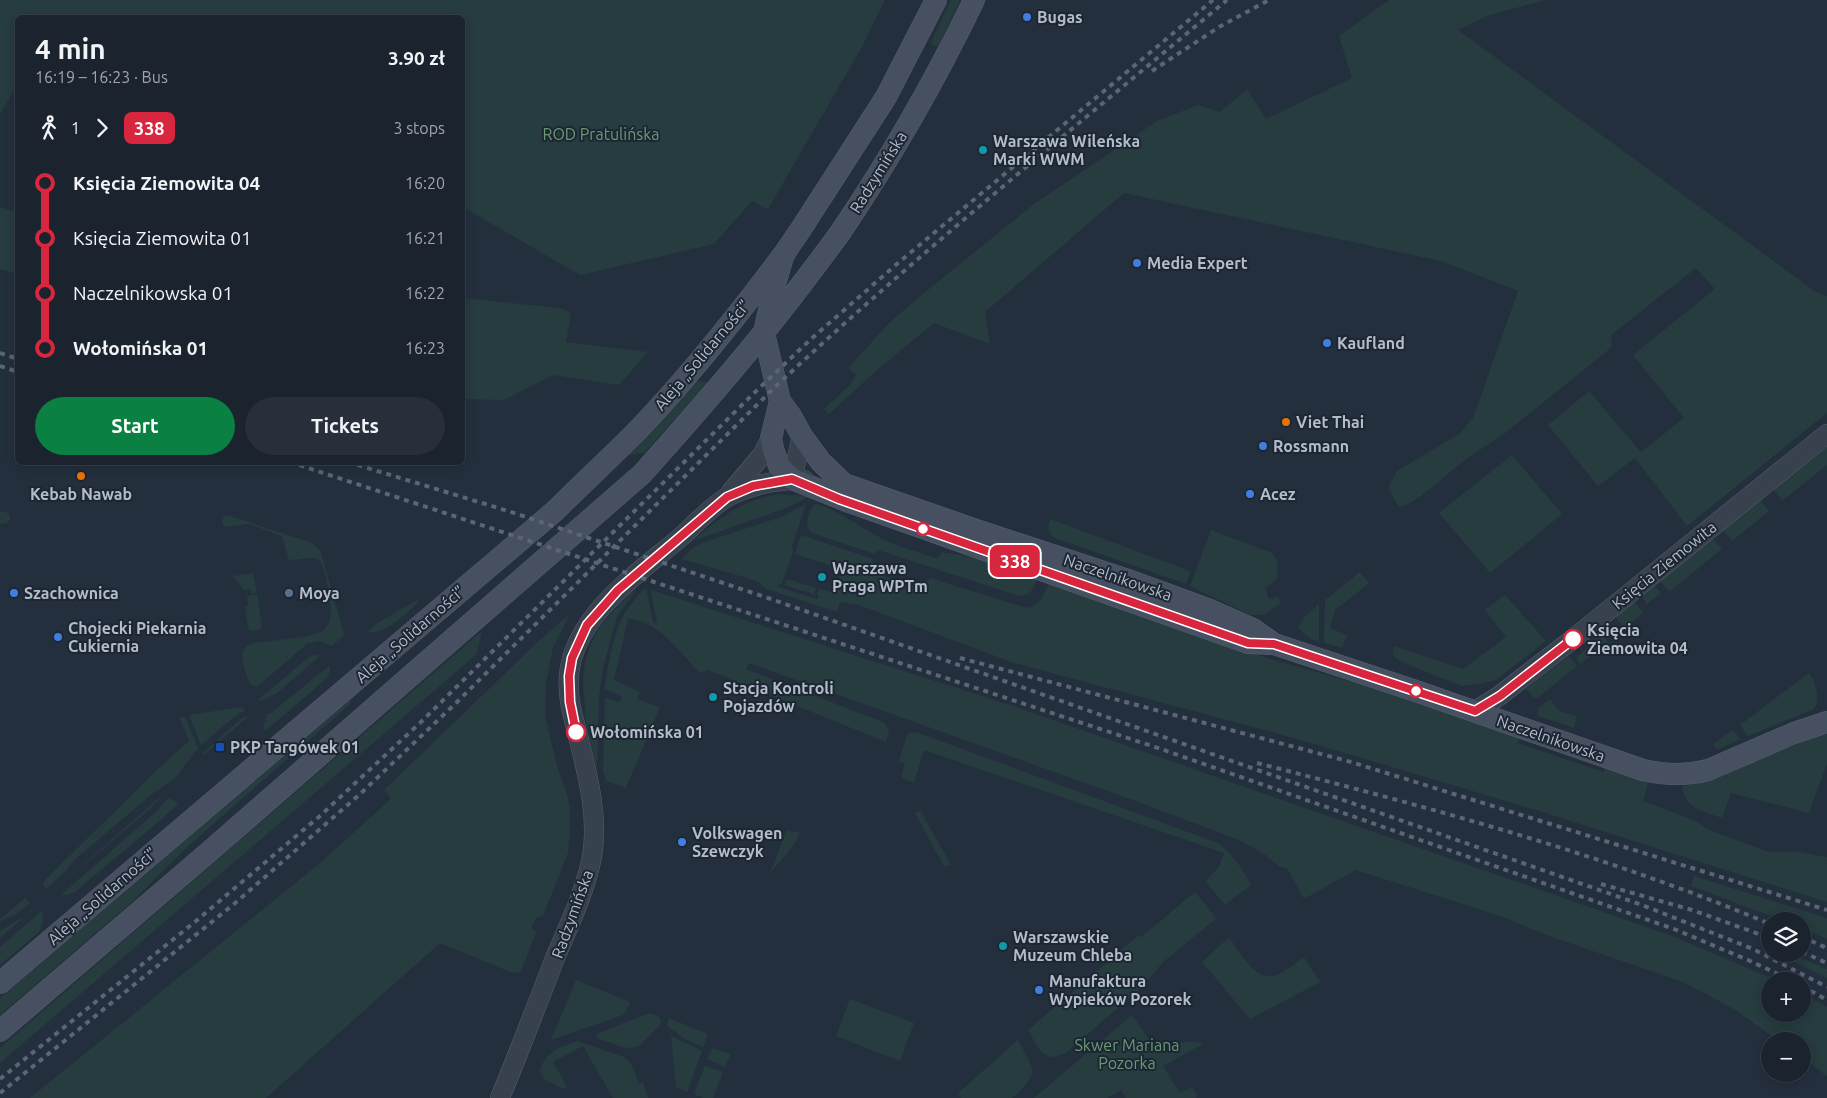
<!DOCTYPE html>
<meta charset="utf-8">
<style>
body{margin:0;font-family:Ubuntu,sans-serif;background:#282f3a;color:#f1f3f6;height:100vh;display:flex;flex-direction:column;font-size:19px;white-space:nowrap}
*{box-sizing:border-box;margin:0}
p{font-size:16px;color:#a0a4aa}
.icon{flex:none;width:28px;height:28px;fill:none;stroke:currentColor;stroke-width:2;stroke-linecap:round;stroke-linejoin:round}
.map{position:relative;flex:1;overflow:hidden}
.sheet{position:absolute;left:15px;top:15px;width:450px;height:450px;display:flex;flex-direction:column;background:#1b232e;border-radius:8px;box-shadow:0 2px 12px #0003,0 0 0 1px #39404a}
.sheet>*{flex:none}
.badge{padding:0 10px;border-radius:8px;font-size:18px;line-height:32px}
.buttons{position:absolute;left:1761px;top:912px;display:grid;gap:10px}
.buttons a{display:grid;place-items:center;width:50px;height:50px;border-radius:50%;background:#1b232e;box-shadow:0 2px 12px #0003,0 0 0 1px #39404a;font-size:25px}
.map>.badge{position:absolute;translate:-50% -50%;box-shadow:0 0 0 2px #fff}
.legs{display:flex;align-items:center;gap:8px;height:55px;padding:0 20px;font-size:16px}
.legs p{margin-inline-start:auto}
.headline{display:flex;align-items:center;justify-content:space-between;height:85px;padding:0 20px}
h1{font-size:28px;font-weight:700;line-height:38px}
.button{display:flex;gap:10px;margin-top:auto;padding:10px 20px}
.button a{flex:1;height:58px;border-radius:30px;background:#0b8043;color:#fff;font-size:20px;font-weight:700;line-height:58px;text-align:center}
.button a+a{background:#282f3a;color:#f1f3f6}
ul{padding:0 20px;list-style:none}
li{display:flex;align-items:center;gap:18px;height:55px;font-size:19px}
li i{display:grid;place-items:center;width:8px;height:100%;margin:0 6px;background:currentColor}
li i::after{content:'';width:12px;height:12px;margin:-6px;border:4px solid;border-radius:50%;background:#1b232e}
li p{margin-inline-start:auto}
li:first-child i{background:linear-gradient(#0000 50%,currentColor 0)}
li:last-child i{background:linear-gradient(currentColor 50%,#0000 0)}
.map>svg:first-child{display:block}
.green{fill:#263c3f}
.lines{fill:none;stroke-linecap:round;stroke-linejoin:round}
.tertiary-casing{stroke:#565f6c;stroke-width:20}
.secondary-casing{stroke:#565f6c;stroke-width:22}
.tertiary{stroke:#38414e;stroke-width:19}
.secondary{stroke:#465061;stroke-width:21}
.rail{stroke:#5a6575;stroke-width:4;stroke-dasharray:5 5;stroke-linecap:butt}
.line-1-casing{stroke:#fff;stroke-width:11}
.line-1{stroke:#d7263d;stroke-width:8}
.shop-dot{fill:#3f7fe0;stroke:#1d2633;stroke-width:2}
.culture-dot{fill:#0f9aa8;stroke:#1d2633;stroke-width:2}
.food-dot{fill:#e8710a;stroke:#1d2633;stroke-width:2}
.stop-1-dot{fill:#fff;stroke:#d7263d;stroke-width:2.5}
.service-dot{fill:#5c6f8a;stroke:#1d2633;stroke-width:2}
.transit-dot{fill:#1a4fb4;stroke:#1d2633;stroke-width:2}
.labels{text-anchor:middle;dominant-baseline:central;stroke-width:4;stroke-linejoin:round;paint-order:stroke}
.poi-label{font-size:16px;font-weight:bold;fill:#b4bcc9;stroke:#1d2633;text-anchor:start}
.park-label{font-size:16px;fill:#6b9a76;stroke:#1d2633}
.street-label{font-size:16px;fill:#b4bcc9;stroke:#1d2633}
.stop-label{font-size:16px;font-weight:bold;fill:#b4bcc9;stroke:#1d2633;text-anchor:start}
</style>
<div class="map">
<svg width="1827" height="1098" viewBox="0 0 1827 1098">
<rect width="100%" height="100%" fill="#242f3e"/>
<g class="green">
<polygon points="0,0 885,0 862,47 768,209 764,208 752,201 714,244 580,275 466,209 463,212 462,18 18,18 17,95 13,92 0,114"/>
<polygon points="951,0 960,0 938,46 932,45 931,42"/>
<polygon points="1389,0 1546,0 1486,16 1458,30 1816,292 1827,296 1827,413 1687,526 1635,458 1598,486 1548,425 1589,391 1641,452 1684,418 1633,355 1715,289 1696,268 1611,335 1612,347 1504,434 1466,459 1421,496 1407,505 1399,507 1389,490 1390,484 1397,471 1459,434 1473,418 1518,291 1441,261 1124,193 985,312 990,344 934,323 876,371 829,414 824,409 849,386 856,375 848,368 889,323 918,298 1034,204 1157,121 1198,105 1220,112 1247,89 1266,119 1352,78 1339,36"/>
<polygon points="0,207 17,212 17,274 0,269"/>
<polygon points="463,298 560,308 571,313 566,342 648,352 619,385 553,375 504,400 463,399"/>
<polygon points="697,381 709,383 644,453 628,455"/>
<polygon points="1827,447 1827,465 1782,501 1773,490"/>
<polygon points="1512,455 1562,514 1490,573 1439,513"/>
<path d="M778,494L810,496L789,507L693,541C719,518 743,500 778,494Z"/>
<polygon points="1760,500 1769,511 1732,541 1723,530"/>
<path d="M806,504L792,546L793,553L781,585L779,584L778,587L817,599L819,596L817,595L819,589L834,593L842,569L795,554L801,535L873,559L870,572L921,588L930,578L1027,608C1040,606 1044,596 1048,585L1052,583L1250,653L1381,690L1520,736L1518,743L1603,772L1605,766L1649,780L1643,801L1683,816L1697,822L1707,829L1763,850L1771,852H1799L1827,857V902L1536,810L1372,761L1283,735L1014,663L859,605L840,602L837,612L767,589L757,581L682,559L692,549L702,543L784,516Z"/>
<path d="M817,504C840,511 858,526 879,537C898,547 919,552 938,559L941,552L980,558L1034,577L1036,581C1032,591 1030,595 1019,596L878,550L875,554L812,533C802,525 809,514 813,505Z"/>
<polygon points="0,512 5,512 9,514 10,519 7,523 0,524"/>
<path d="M227,515L312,543L321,552L322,556L344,635L332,646L319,641L308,643L258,686H252C248,682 242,662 242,655C242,649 247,646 252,643C267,641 314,638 324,630C328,626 331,619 331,612C331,604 326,565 319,560C311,555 298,561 289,560L282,536L248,524L224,527L222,522L224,516Z"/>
<path d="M1050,519L1190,571L1186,584L1055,538C1048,533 1047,527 1050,519Z"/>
<path d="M1211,530L1272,553C1279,561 1278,569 1277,579L1265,588L1269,599L1278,597L1281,603L1263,615H1250L1190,586Z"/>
<polygon points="1712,538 1722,549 1669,592 1660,581"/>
<polygon points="1360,572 1369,583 1335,610 1330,628 1347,635 1342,648 1324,643 1325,600"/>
<polygon points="253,573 257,592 251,594 250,589 243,590 242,587 233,576"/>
<polygon points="787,579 816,588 814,595 807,591 806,592 784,585"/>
<polygon points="1654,585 1661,593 1647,604 1641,596"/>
<path d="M637,588L617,617L603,668L599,696L597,770L584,714L586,713C576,654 594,626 637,588Z"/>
<path d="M645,588L646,589L653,622L657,624L651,590L1013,706L1675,937L1778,981H1770V1014H1802L1803,994L1827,1007V1076L1803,1058L1802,1041H1779L1734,1009L1683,982L1546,935L1503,917L1356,870L1304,899L1287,868L1280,867L1264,854L1241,841L1144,804L749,663L746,669L885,723L889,731L886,742L708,670L700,673C681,654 656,618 628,619L614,680L640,692L637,699L660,707L626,788L606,781L603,770L605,698L620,702L622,697L605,689C606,673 614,634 621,620C627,608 636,598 645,588Z"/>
<polygon points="257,594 262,627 258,630 251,631 248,627 245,607 248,606 247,596"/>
<polygon points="1505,595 1546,641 1496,680 1479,684 1462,686 1402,662 1392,655 1394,646 1463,669 1506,637 1485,610"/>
<path d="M417,600L419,602C408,611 383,638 368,631L379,622Z"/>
<polygon points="1634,601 1643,613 1624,628 1615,616"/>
<polygon points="1319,604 1319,642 1309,638 1298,628 1304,617"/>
<polygon points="570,614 553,647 546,683 545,715 558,769 567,794 570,809 570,831 568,853 543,916 536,918 532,927 536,933 520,973 510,972 440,943 266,1098 30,1098 320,863 391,799 384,790 542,638"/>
<polygon points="482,631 477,654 0,1063 0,1048"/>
<polygon points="1602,634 1608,642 1580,664 1576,658"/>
<polygon points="314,655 320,656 277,693 261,701 259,699 309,657"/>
<polygon points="1569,656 1577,666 1537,698 1534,698 1526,688"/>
<polygon points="330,665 330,671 327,678 265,731 263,729 267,714 271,713"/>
<path d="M1809,673C1816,683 1821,698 1814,709L1748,736L1740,725Z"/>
<polygon points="1550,699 1559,711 1577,716 1574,728 1538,716 1538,708"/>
<polygon points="350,700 351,702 349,705 186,848 133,901 0,1015 0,998"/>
<polygon points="242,707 245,711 239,713 201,745 189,715"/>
<polygon points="185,716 198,748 175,778 151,795 74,860 66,871 46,889 42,883 159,768 189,741 180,718"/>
<polygon points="249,716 204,755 204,752 242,718"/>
<polygon points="1733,730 1740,739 1717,750 1713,744"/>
<path d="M916,732L1218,843C1233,854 1243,869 1251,885L1225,905L1205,881L1219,867L1224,853L924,750L914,783L901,778L905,763L899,761L906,737L909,733Z"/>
<path d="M1823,733L1827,735V764L1809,813L1731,793L1722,818C1703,811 1685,809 1682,786L1708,781Z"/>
<polygon points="161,796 152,807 51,893"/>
<polygon points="168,798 175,801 178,805 75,892 67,895 61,895 156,812"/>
<polygon points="921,810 923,815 951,865 944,866 915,813"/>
<path d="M787,830L800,833C793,849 781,860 770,873Z"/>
<polygon points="1694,876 1827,918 1827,939 1803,929 1802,921 1784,921 1691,886"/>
<path d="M1195,892L1213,914L1216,919L1163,962L1141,988L1068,1051C1044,1066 1039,1049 1028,1030L1139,935L1141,937Z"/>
<polygon points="25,898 30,903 16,914 0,921 0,919"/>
<polygon points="38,904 38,905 0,938 0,931 22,918"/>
<polygon points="42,911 43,921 39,932 0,965 0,947"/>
<path d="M1229,937C1242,954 1257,987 1281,973C1289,969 1296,962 1304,957L1320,982L1250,1019L1202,962Z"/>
<polygon points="1779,954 1791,954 1827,969 1827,978"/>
<polygon points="576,980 630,1002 629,1006 623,1015 551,1040"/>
<polygon points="850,999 914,1023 900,1061 836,1036"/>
<polygon points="650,1013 658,1016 661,1020 660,1025 638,1047 625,1048 597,1038 596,1035 599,1033"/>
<path d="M1132,1015L1157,1051C1172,1045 1187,1038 1203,1044L1163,1066L1180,1093L1192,1087L1198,1096L1195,1098H1126L1121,1090L1107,1098H1034Z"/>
<polygon points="669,1018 708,1034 703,1047 685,1039 667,1026"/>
<polygon points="671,1036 702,1051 687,1092 676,1087"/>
<path d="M1018,1040C1035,1072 1041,1072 1012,1098H961L958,1093Z"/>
<path d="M578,1041L624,1057L631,1063L639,1084L643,1082L648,1098H613L583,1046L553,1062L567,1087L563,1089L544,1079L540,1071C545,1051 561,1047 578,1041Z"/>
<polygon points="714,1048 731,1054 725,1067 707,1059 712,1049"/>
<polygon points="705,1066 723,1072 713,1098 703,1098 694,1094"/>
</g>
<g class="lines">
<defs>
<g id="tertiary">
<polyline points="792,479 802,436"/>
<polyline points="731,492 763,454 771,438"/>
<polyline points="1475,711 1499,696 1573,639 1827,434"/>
<path d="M500,1098C519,1052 537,1005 555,958C569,925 585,892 592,857C599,815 587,773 577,732C572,713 567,695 569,675C574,615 640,572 682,536C694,525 716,502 729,496C752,485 779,479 804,480"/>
</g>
<g id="secondary">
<polyline points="936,0 886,97 801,229 786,251 783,257 773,291 764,333 780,401 791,416 802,436 821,462 844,484 982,532 1134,582 1208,609 1253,629 1274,644"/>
<path d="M780,401L771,438L773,449L779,466L792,479L849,502L1248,643L1274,644L1413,690L1643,770C1665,775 1685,776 1708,770L1794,733L1827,722"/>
<path d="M0,983L556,510C582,484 609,459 635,433C690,376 739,314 786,251"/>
<path d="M0,1031L210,851L642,474C697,413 751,351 801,285C814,268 827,251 840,233C890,159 935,81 974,0"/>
</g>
</defs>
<use href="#tertiary" class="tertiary-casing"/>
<use href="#secondary" class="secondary-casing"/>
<use href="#tertiary" class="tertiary"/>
<use href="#secondary" class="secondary"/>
<g class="rail">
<polyline points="1152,71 1219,27 1269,0"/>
<polyline points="0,353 18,359"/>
<polyline points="0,366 18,372"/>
<polyline points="290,462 1161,749 1674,929 1748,960 1793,981"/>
<polyline points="348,462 508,511 768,598 1642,905 1753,949 1827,987"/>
<polyline points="960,658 1351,762 1827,910"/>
<path d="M1257,763C1431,808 1604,854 1770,924"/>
<polyline points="1601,884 1692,910 1770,938"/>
<polyline points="1802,937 1827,948"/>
<polyline points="1802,952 1827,963"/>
<polyline points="1802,986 1827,1000"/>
<polyline points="0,1079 196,921 321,815 422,721 751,396 811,339 898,263 1213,0"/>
<path d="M0,1093L234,904L359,795L455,704L776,386C921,251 1075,127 1227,0"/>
</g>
</g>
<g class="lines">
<defs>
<polyline id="line-1" points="576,732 570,702 569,676 572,658 587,625 618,590 727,497 753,486 792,479 839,499 1248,643 1274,644 1475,711 1500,696 1573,639"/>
</defs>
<use href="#line-1" class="line-1-casing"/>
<use href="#line-1" class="line-1"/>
</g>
<g class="shop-dot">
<circle cx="1027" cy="17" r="5"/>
<circle cx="1137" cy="263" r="5"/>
<circle cx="1327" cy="343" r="5"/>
<circle cx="1263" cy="446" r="5"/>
<circle cx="1250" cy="494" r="5"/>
<circle cx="14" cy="593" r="5"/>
<circle cx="58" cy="637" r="5"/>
<circle cx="682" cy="842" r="5"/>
<circle cx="1039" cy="990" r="5"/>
</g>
<g class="culture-dot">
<circle cx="983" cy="150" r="5"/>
<circle cx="822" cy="577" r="5"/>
<circle cx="713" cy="697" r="5"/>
<circle cx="1003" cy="946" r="5"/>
</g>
<g class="food-dot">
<circle cx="1286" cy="422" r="5"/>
<circle cx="81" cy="476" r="5"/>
</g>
<g class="stop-1-dot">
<circle cx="923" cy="529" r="6"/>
<circle cx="1573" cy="639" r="9"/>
<circle cx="1416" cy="691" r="6"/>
<circle cx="576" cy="732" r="9"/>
</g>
<circle class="service-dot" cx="289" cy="593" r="5"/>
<rect class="transit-dot" x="215" y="742" width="10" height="10" rx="2.5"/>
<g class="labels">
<g class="poi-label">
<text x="1037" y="17">Bugas</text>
<text x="993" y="141">Warszawa Wileńska<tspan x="993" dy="18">Marki WWM</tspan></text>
<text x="1147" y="263">Media Expert</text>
<text x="1337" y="343">Kaufland</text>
<text x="1296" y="422">Viet Thai</text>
<text x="1273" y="446">Rossmann</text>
<text x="81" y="494" text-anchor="middle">Kebab Nawab</text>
<text x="1260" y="494">Acez</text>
<text x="832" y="568">Warszawa<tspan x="832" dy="18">Praga WPTm</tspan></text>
<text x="24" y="593">Szachownica</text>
<text x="299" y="593">Moya</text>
<text x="68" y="628">Chojecki Piekarnia<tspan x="68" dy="18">Cukiernia</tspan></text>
<text x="723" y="688">Stacja Kontroli<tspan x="723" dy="18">Pojazdów</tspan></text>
<text x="230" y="747">PKP Targówek 01</text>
<text x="692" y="833">Volkswagen<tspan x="692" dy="18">Szewczyk</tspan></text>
<text x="1013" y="937">Warszawskie<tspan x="1013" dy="18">Muzeum Chleba</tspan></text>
<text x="1049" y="981">Manufaktura<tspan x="1049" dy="18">Wypieków Pozorek</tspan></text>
</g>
<g class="park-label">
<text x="601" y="134">ROD Pratulińska</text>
<text x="1127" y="1045">Skwer Mariana<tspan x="1127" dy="18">Pozorka</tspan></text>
</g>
<g class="street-label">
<text transform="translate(878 172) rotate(-58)">Radzymińska</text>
<text transform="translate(702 355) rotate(-50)">Aleja „Solidarności”</text>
<text transform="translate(1664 565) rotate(-39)">Księcia Ziemowita</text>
<text transform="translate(1118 577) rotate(19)">Naczelnikowska</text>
<text transform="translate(410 634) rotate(-41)">Aleja „Solidarności”</text>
<text transform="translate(1551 738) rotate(19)">Naczelnikowska</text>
<text transform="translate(102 896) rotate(-41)">Aleja „Solidarności”</text>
<text transform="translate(572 914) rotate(-70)">Radzymińska</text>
</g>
<g class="stop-label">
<text x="1587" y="630">Księcia<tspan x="1587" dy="18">Ziemowita 04</tspan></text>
<text x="590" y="732">Wołomińska 01</text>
</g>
</g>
</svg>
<div class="buttons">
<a><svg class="icon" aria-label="layers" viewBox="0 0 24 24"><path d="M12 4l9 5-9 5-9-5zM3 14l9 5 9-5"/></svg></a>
<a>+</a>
<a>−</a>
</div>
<b class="badge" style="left:1015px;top:561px;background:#d7263d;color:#fff">338</b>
<section class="sheet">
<div class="headline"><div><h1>4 min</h1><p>16:19 – 16:23 · Bus</p></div><b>3.90 zł</b></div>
<div class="legs"><svg class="icon" aria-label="walk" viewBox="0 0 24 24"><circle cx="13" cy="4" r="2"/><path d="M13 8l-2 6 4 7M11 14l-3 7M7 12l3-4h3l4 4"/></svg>1<svg class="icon" aria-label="forward" viewBox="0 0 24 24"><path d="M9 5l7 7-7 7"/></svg><b class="badge" style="background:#d7263d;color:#fff">338</b><p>3 stops</p></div>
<ul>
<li><i style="color:#d7263d"></i><b>Księcia Ziemowita 04</b><p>16:20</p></li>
<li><i style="color:#d7263d"></i><span>Księcia Ziemowita 01</span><p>16:21</p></li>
<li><i style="color:#d7263d"></i><span>Naczelnikowska 01</span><p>16:22</p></li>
<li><i style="color:#d7263d"></i><b>Wołomińska 01</b><p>16:23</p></li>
</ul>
<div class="button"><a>Start</a><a>Tickets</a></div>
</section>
</div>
